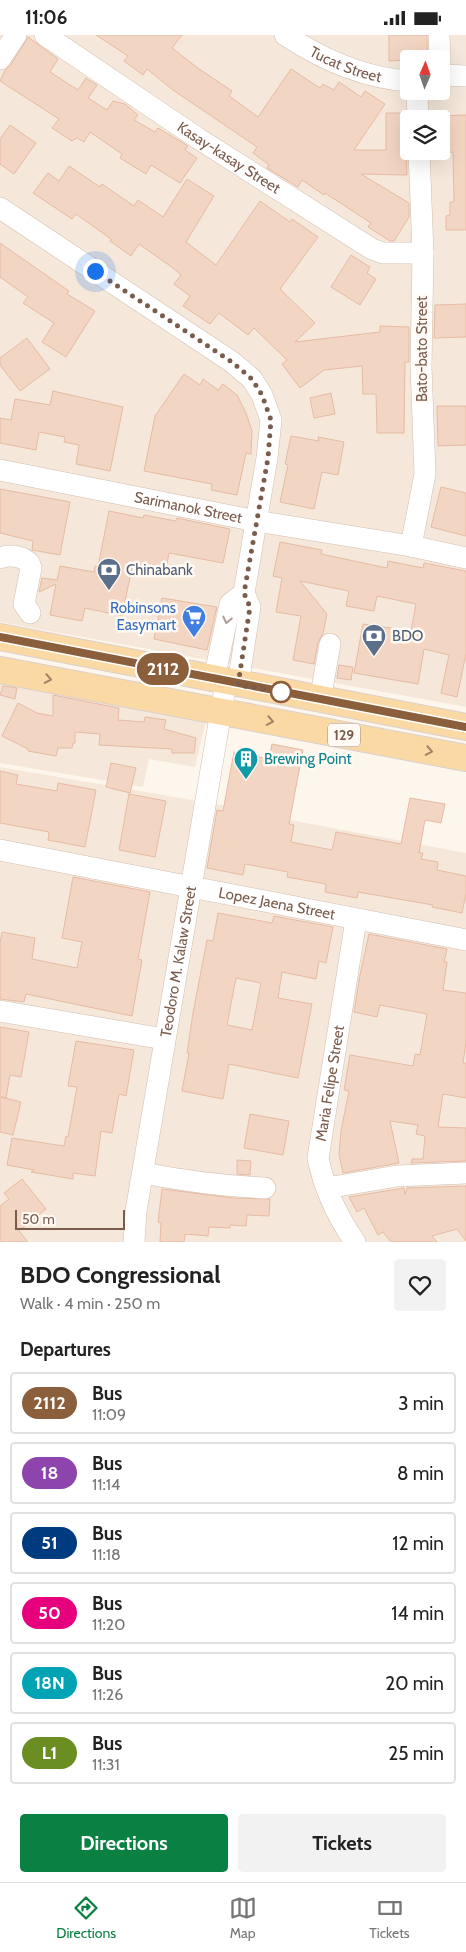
<!DOCTYPE html>
<meta charset="utf-8">
<style>
body{margin:0;font-family:Cabin,sans-serif;background:#f2f2f2;color:#222;height:100vh;display:flex;flex-direction:column;font-size:19px;white-space:nowrap}
*{box-sizing:border-box;margin:0}
p{font-size:16px;color:#767676}
.icon{flex:none;width:28px;height:28px;fill:none;stroke:currentColor;stroke-width:2;stroke-linecap:round;stroke-linejoin:round}
.map{position:relative;height:1207px;overflow:hidden}
.panel{display:flex;flex-direction:column;background:#fff;flex:1}
.panel>*{flex:none}
.badge{padding:0 10px;border-radius:16px;font-size:18px;line-height:32px}
.needle{width:32px;rotate:2deg}
.controls{position:absolute;left:400px;top:15px;display:grid;gap:10px}
.controls a{display:grid;place-items:center;width:50px;height:50px;border-radius:5px;background:#fff;box-shadow:0 5px 20px #0002;font-size:25px}
.scale{position:absolute;left:15px;bottom:12px;width:110px;box-sizing:border-box;padding-left:5px;border:2px solid #7a5c4d;border-top:0;font-size:14px;line-height:18px;white-space:nowrap;color:#7a5c4d;-webkit-text-stroke:4px #fffaf3;paint-order:stroke}
.you{position:absolute;width:25px;height:25px;margin:-12px;border:4px solid #fff;border-radius:50%;background:#1a73e8;box-shadow:0 0 0 8px #1a73e833}
.map>.badge{position:absolute;translate:-50% -50%;box-shadow:0 0 0 2px #fff}
h2{padding:0 20px;font-size:19px;line-height:45px}
.round{display:grid;place-items:center;flex:none;width:52px;height:52px;border-radius:5px;background:#f2f2f2}
.summary{display:flex;align-items:center;justify-content:space-between;height:85px;padding:0 20px}
h1{font-size:24px;font-weight:800;line-height:38px}
.action{display:flex;gap:10px;margin-top:auto;padding:10px 20px}
.action a{flex:1;height:58px;border-radius:5px;background:#0b8043;color:#fff;font-size:20px;font-weight:800;line-height:58px;text-align:center}
.action a+a{background:#f2f2f2;color:#222}
ul{padding:0;list-style:none}
li{display:flex;align-items:center;gap:15px;height:62px;margin:0 10px 8px;padding:0 10px;border:2px solid #e0e0e0;border-radius:5px}
li div{flex:1}
li b{display:block;font-size:19px}
li em{font-style:normal}
li .badge{min-width:55px;font-weight:700;text-align:center}
.status{display:flex;justify-content:space-between;align-items:center;height:35px;padding:0 25px;background:#fff;direction:ltr}
.status svg{height:14px;fill:currentColor}
.tab-bar{display:flex;justify-content:space-around;align-items:center;height:70px;border-top:1px solid #e0e0e0;background:#fff;font-size:14px;color:#767676}
.tab-bar a{display:grid;justify-items:center;gap:2px}
.tab-bar .active{color:#0b8043}
.map>svg:first-child{display:block}
.residential{fill:#f5e8da;fill-rule:evenodd}
.building{fill:#f3d5c3;stroke:#e6bba3;fill-rule:evenodd}
.lines{fill:none;stroke-linecap:round;stroke-linejoin:round}
.minor-casing{stroke:#d1beb0;stroke-width:22}
.major-casing{stroke:#dad1cd;stroke-width:28}
.minor{stroke:#fff;stroke-width:21}
.major{stroke:#fbd9a5;stroke-width:26}
.oneway{stroke:#af9d94}
.oneway2{stroke:#a18267}
.line-casing{stroke:#fff;stroke-width:11}
.line{stroke:#8b5e3c;stroke-width:8}
.walk{stroke:#7a5c4d;stroke-width:5;stroke-dasharray:0 9}
.stop-dot{fill:#fff;stroke:#8b5e3c;stroke-width:2.5}
.labels{text-anchor:middle;dominant-baseline:central;stroke-width:5;stroke-linejoin:round;paint-order:stroke}
.shield{fill:#fffaf3;stroke:#a28b7f;stroke-width:1}
.shield-label{font-size:14px;font-weight:bold;fill:#7a5c4d}
.street-label{font-size:15px;fill:#7a5c4d;stroke:#fffaf3}
.service-label{font-size:15px;fill:#4e5e75;stroke:#fffaf3;text-anchor:start}
.shop-label{font-size:15px;fill:#366cbe;stroke:#fffaf3;text-anchor:end}
.culture-label{font-size:15px;fill:#0d838f;stroke:#fffaf3;text-anchor:start}
</style>
<div class="status"><b>11:06</b><svg viewBox="0 0 49 12"><path d="M0 12V9h3v3zM5 12V6h3v6zM10 12V3h3v9zM15 12V0h3v12zM26 1h20v11H26zM47 4h2v5h-2z"/></svg></div>
<div class="map">
<svg width="466" height="1207" viewBox="0 0 466 1207">
<rect width="100%" height="100%" fill="#fdf6ec"/>
<g class="residential">
<path d="M0,0H466V672L0,587ZM409,24H441V56H409ZM409,84H441V116H409Z"/>
<polygon points="0,640 207,681 195,732 149,724 143,752 0,728"/>
<polygon points="0,732 221,770 301,787 466,818 466,1207 0,1207"/>
</g>
<g class="building">
<polygon points="96,0 182,0 172,13 199,34 232,56 229,61 258,82 291,34 320,53 323,49 334,55 339,47 361,62 365,56 385,69 354,115 386,115 386,78 405,78 407,140 361,139 409,168 409,182 394,206 390,206 368,192 371,188 325,158 324,160 302,145 298,152 267,133 269,130 253,118 257,112 173,55 147,34 143,40 124,26 128,21"/>
<polygon points="389,0 427,0 427,24 389,26"/>
<polygon points="28,2 58,24 50,37 78,55 86,43 97,50 88,63 107,75 113,66 125,69 138,80 134,85 155,97 158,93 188,111 185,115 197,123 180,148 151,130 146,139 120,123 122,119 90,97 84,107 77,103 72,106 52,93 59,84 0,46 5,35 10,31"/>
<polygon points="466,80 466,195 446,195 446,181 450,180 450,167 454,167 453,117 441,118 441,81"/>
<polygon points="10,90 36,108 14,139 0,129 0,104"/>
<polygon points="69,131 100,152 102,149 134,171 138,165 163,182 187,144 214,161 186,207 216,230 260,166 290,187 292,184 318,202 280,254 315,288 295,307 380,297 380,291 409,292 409,327 405,327 404,398 377,398 376,359 363,359 362,331 324,335 300,353 282,329 287,325 254,293 248,300 219,278 210,289 183,271 190,261 174,249 181,240 173,233 139,209 131,221 110,206 111,204 76,179 72,184 33,158 48,138 59,146"/>
<polygon points="0,208 69,256 67,259 95,276 66,322 42,307 54,288 23,268 28,262 0,242"/>
<polygon points="351,220 370,232 367,238 376,244 360,270 331,252"/>
<polygon points="466,269 466,302 434,303 435,270"/>
<polygon points="27,303 50,334 20,356 0,330 0,323"/>
<polygon points="184,339 200,350 203,344 218,355 223,349 237,360 246,378 252,396 251,419 246,418 237,460 211,455 212,449 144,436 155,381"/>
<polygon points="53,356 123,372 110,436 76,429 79,410 64,407 65,402 39,397 36,415 0,408 0,383 11,385 15,364 50,370"/>
<polygon points="331,358 335,379 314,383 310,363"/>
<polygon points="437,371 466,371 466,410 438,411"/>
<polygon points="291,401 319,406 318,402 344,407 338,440 322,437 314,474 280,467 288,430 285,429"/>
<polygon points="441,452 466,458 466,501 431,492"/>
<polygon points="0,454 70,467 60,520 32,515 33,506 0,498"/>
<polygon points="109,476 143,483 144,480 176,486 177,483 230,494 223,528 169,518 166,534 133,528 122,581 85,573 82,586 50,580 56,549 39,557 42,543 57,545 60,531 94,537 95,531 98,532"/>
<polygon points="280,507 322,515 321,519 387,533 388,526 423,533 424,528 466,536 466,619 457,662 441,658 449,620 424,614 418,649 354,638 363,589 411,596 416,569 377,561 374,576 346,571 349,556 300,546 327,579 323,599 318,607 314,629 293,625 301,581 276,577 282,543 273,541"/>
<polygon points="162,563 217,572 207,615 154,604"/>
<polygon points="339,630 353,632 351,645 337,643"/>
<polygon points="3,651 17,653 15,664 0,660"/>
<polygon points="53,660 119,673 118,685 144,687 145,682 166,685 164,694 196,703 194,718 172,718 172,714 99,710 100,699 75,697 75,708 73,708 72,713 58,713 56,721 28,716 28,714 2,701 18,668 37,678 53,681"/>
<polygon points="272,709 303,715 289,789 294,790 291,807 332,815 336,797 401,809 410,763 445,769 441,788 425,785 419,818 423,818 421,824 438,827 437,835 466,841 466,859 462,878 432,872 433,870 358,857 357,863 325,857 326,849 287,842 288,837 245,829 243,840 207,833 217,775 223,776 234,717 269,724"/>
<polygon points="111,728 136,733 130,758 106,752"/>
<polygon points="0,736 18,740 16,749 57,756 58,748 96,755 85,812 48,805 49,797 0,788"/>
<polygon points="129,759 166,766 155,822 119,815"/>
<polygon points="73,842 150,857 138,924 142,925 132,981 26,959 24,967 0,964 0,908 2,897 35,903 32,924 77,933 82,907 62,903"/>
<path d="M218,878L272,888L274,881L333,892L326,928L319,926L316,944L282,937L278,963L312,969L298,1043L229,1029L223,1064L182,1056L189,1018H187L193,978L207,905L213,906ZM236,943L261,948L252,995L227,990Z"/>
<polygon points="369,899 447,914 444,927 447,927 443,955 466,958 466,1008 463,1028 466,1028 466,1063 443,1059 438,1092 466,1093 466,1126 411,1128 412,1124 423,1124 425,1101 416,1099 418,1090 390,1086 399,1128 343,1138 339,1119 341,1096 349,1056 344,1055 350,1020 413,1031 415,1019 420,1020 427,979 380,970 377,982 354,977 360,940"/>
<polygon points="0,992 29,997 21,1042 10,1040 6,1063 1,1062 21,1067 13,1100 0,1097"/>
<polygon points="76,1006 134,1015 126,1061 119,1059 112,1098 101,1096 95,1141 73,1138 73,1144 31,1137 34,1135 7,1130 12,1103 64,1111 66,1101 68,1102 77,1052 68,1051"/>
<polygon points="250,1079 289,1086 283,1120 244,1113"/>
<polygon points="237,1125 251,1126 250,1140 237,1139"/>
<polygon points="22,1144 46,1174 19,1196 28,1207 0,1207 0,1171 9,1164 4,1158"/>
<polygon points="466,1151 466,1206 457,1194 432,1201 437,1207 391,1207 383,1197 378,1200 364,1173 357,1177 349,1162 404,1153 405,1160 407,1153"/>
<polygon points="162,1154 233,1163 270,1164 269,1181 247,1180 246,1191 230,1190 230,1193 209,1192 208,1201 185,1199 184,1207 160,1207 161,1188 158,1187"/>
</g>
<g class="lines">
<defs>
<g id="minor">
<path id="s1" d="M45,0L199,104L372,214L383,218H423"/>
<path id="s2" d="M285,0C323,25 363,43 409,46"/>
<polyline points="439,0 440,24"/>
<polyline points="0,24 16,0"/>
<polyline points="441,40 466,41"/>
<polyline points="417,56 418,84"/>
<polyline points="0,173 232,327 252,344 262,360 271,385 267,423 244,558 250,572 238,649"/>
<path id="s3" d="M0,435L256,486L411,511L466,523"/>
<polyline points="411,511 425,439 421,331 423,218 419,116"/>
<path d="M0,523C10,519 29,521 31,533L24,569L30,578"/>
<polyline points="214,644 230,569 244,558"/>
<polyline points="320,665 330,609"/>
<path id="s4" d="M0,815L466,905"/>
<polyline points="0,976 164,1004"/>
<path d="M143,1138C184,1146 223,1151 265,1153"/>
<polyline points="327,1153 397,1141 466,1138"/>
<path id="s5" d="M134,1207L136,1176L226,647"/>
<path id="s6" d="M355,1207C337,1181 324,1153 318,1123L356,885"/>
</g>
<g id="major">
<polyline points="0,602 466,692"/>
<polyline points="0,635 466,723"/>
</g>
</defs>
<use href="#minor" class="minor-casing"/>
<use href="#major" class="major-casing"/>
<use href="#minor" class="minor"/>
<use href="#major" class="major"/>
</g>
<defs><path id="oneway-chevron" d="M-2-3.5L2.5 0L-2 3.5" fill="none" stroke-width="1.6" stroke-linecap="round" stroke-linejoin="round" transform="scale(1.25)"/></defs>
<use class="oneway" href="#oneway-chevron" transform="translate(227 585) rotate(103)"/>
<g class="oneway2">
<use href="#oneway-chevron" transform="translate(48 644) rotate(11)"/>
<use href="#oneway-chevron" transform="translate(270 686) rotate(11)"/>
<use href="#oneway-chevron" transform="translate(429 716) rotate(11)"/>
</g>
<g class="lines">
<defs>
<polyline id="line" points="0,602 466,692"/>
</defs>
<use href="#line" class="line-casing"/>
<use href="#line" class="line"/>
<polyline class="walk" points="95,236 232,327 252,344 262,360 271,385 268,423 244,558 250,572 238,650 284,658 281,657"/>
</g>
<defs>
<symbol id="bank-pin" viewBox="-11 -11 22 30"><path d="M0 17L-7.5 6A9.5 9.5 0 1 1 7.5 6Z" fill="#5c6f8a" stroke="#fffaf3"/><path d="M-6-4H6V4H-6ZM0-2.3a2.3 2.3 0 1 0 0 4.6a2.3 2.3 0 1 0 0-4.6Z" fill="#fff"/></symbol>
<symbol id="supermarket-pin" viewBox="-11 -11 22 30"><path d="M0 17L-7.5 6A9.5 9.5 0 1 1 7.5 6Z" fill="#3f7fe0" stroke="#fffaf3"/><path d="M-6-5.5h2.5l.6 2H6L4.5 2H-2.5L-4.4-4H-6ZM-1.5 3.2a1.3 1.3 0 1 0 .1 0ZM3 3.2a1.3 1.3 0 1 0 .1 0Z" fill="#fff"/></symbol>
<symbol id="building-pin" viewBox="-11 -11 22 30"><path d="M0 17L-7.5 6A9.5 9.5 0 1 1 7.5 6Z" fill="#0f9aa8" stroke="#fffaf3"/><path d="M-4-6H4V6H1V3H-1V6H-4ZM-2.5-4.3h1.7v1.8h-1.7ZM.8-4.3h1.7v1.8H.8ZM-2.5-1h1.7V.8h-1.7ZM.8-1h1.7V.8H.8Z" fill="#fff"/></symbol>
</defs>
<g fill-rule="evenodd">
<use href="#bank-pin" x="95" y="521" width="28" height="38"/>
<use href="#supermarket-pin" x="180" y="568" width="28" height="38"/>
<use href="#bank-pin" x="360" y="587" width="28" height="38"/>
<use href="#building-pin" x="232" y="710" width="28" height="38"/>
</g>
<circle class="stop-dot" cx="281" cy="657" r="10"/>
<g class="labels">
<rect class="shield" x="328" y="688.5" width="32" height="23" rx="4"/>
<g class="shield-label">
<text x="344" y="700">129</text>
</g>
<g class="street-label">
<text stroke="none"><textPath href="#s2" startOffset="68">Tucat Street</textPath></text>
<text stroke="none"><textPath href="#s1" startOffset="221">Kasay-kasay Street</textPath></text>
<text transform="translate(422 314) rotate(-90)">Bato-bato Street</text>
<text stroke="none"><textPath href="#s3" startOffset="192">Sarimanok Street</textPath></text>
<text stroke="none"><textPath href="#s4" startOffset="282">Lopez Jaena Street</textPath></text>
<text stroke="none"><textPath href="#s5" startOffset="284">Teodoro M. Kalaw Street</textPath></text>
<text stroke="none"><textPath href="#s6" startOffset="168">Maria Felipe Street</textPath></text>
</g>
<g class="service-label">
<text x="126" y="535">Chinabank</text>
<text x="392" y="601">BDO</text>
</g>
<g class="shop-label">
<text x="176" y="573">Robinsons<tspan x="176" dy="17">Easymart</tspan></text>
</g>
<g class="culture-label">
<text x="264" y="724">Brewing Point</text>
</g>
</g>
</svg>
<div class="controls">
<a><svg class="needle" viewBox="-14 -14 28 28"><path d="M0-13l5 13h-10z" fill="#e53935"/><path d="M0 13l5-13h-10z" fill="#767676"/></svg></a>
<a><svg class="icon" aria-label="layers" viewBox="0 0 24 24"><path d="M12 4l9 5-9 5-9-5zM3 14l9 5 9-5"/></svg></a>
</div>
<div class="scale">50 m</div>
<div class="you" style="left:95px;top:236px"></div>
<b class="badge" style="left:163px;top:634px;background:#8b5e3c;color:#fff">2112</b>
</div>
<section class="panel">
<div class="summary"><div><h1>BDO Congressional</h1><p>Walk · 4 min · 250 m</p></div><a class="round"><svg class="icon" aria-label="heart" viewBox="0 0 24 24"><path d="M12 20l-8-8c-3-5 5-10 8-4 3-6 11-1 8 4z"/></svg></a></div>
<h2>Departures</h2>
<ul>
<li><span class="badge" style="background:#8b5e3c;color:#fff">2112</span><div><b>Bus</b><p>11:09</p></div><em>3 min</em></li>
<li><span class="badge" style="background:#8e44ad;color:#fff">18</span><div><b>Bus</b><p>11:14</p></div><em>8 min</em></li>
<li><span class="badge" style="background:#003b80;color:#fff">51</span><div><b>Bus</b><p>11:18</p></div><em>12 min</em></li>
<li><span class="badge" style="background:#e6007e;color:#fff">50</span><div><b>Bus</b><p>11:20</p></div><em>14 min</em></li>
<li><span class="badge" style="background:#00a3b4;color:#fff">18N</span><div><b>Bus</b><p>11:26</p></div><em>20 min</em></li>
<li><span class="badge" style="background:#6b8e23;color:#fff">L1</span><div><b>Bus</b><p>11:31</p></div><em>25 min</em></li>
</ul>
<div class="action"><a>Directions</a><a>Tickets</a></div>
</section>
<nav class="tab-bar">
<a class="active"><svg class="icon" aria-label="directions" viewBox="0 0 24 24"><path d="M12 3l9 9-9 9-9-9zM9 14v-3h6M13 9l2 2-2 2"/></svg>Directions</a>
<a><svg class="icon" aria-label="map" viewBox="0 0 24 24"><path d="M3 6l6-2 6 2 6-2v14l-6 2-6-2-6 2zM9 4v14M15 6v14"/></svg>Map</a>
<a><svg class="icon" aria-label="tickets" viewBox="0 0 24 24"><path d="M3 7h18v10H3zM15 7v10"/></svg>Tickets</a>
</nav>
